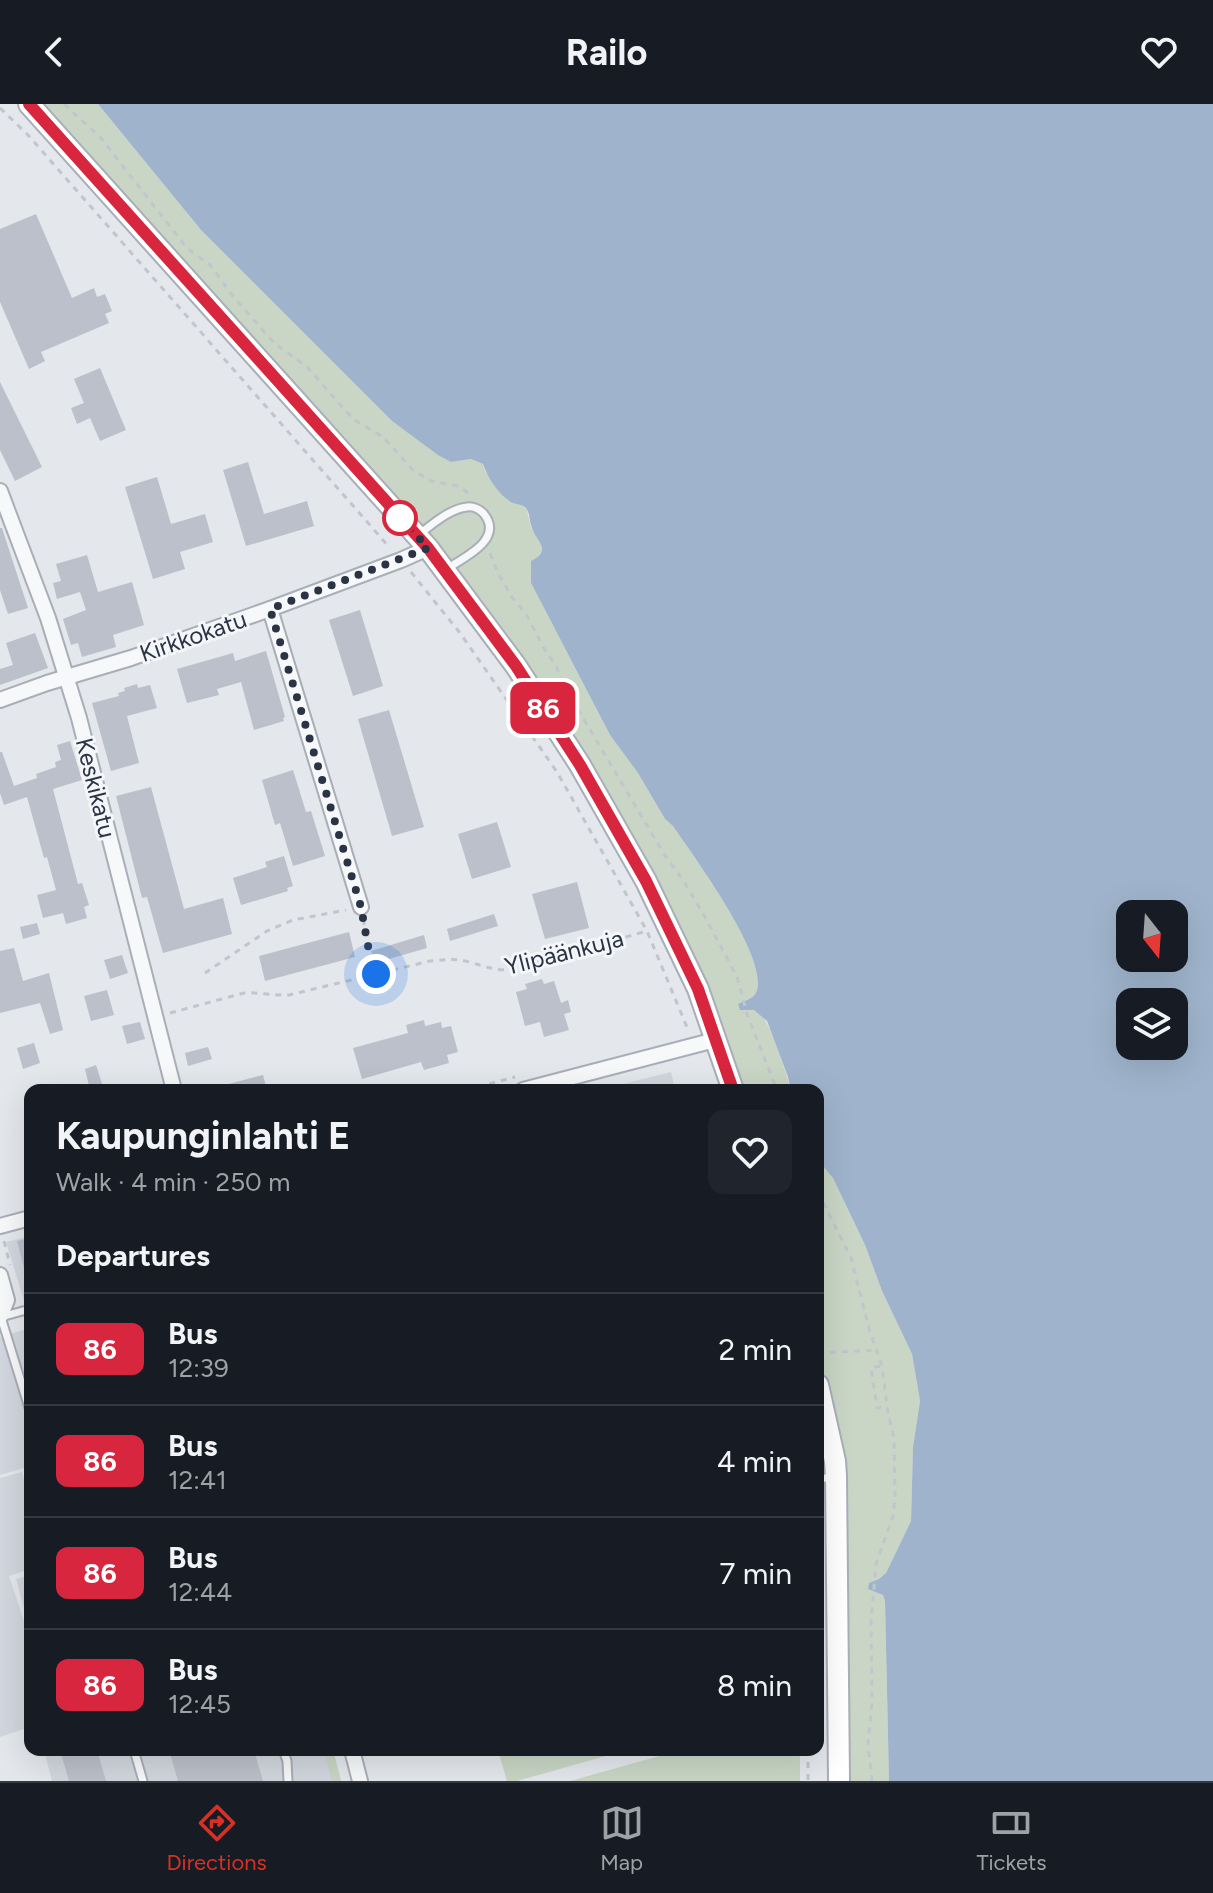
<!DOCTYPE html>
<meta charset="utf-8">
<style>
body{margin:0;font-family:Figtree,sans-serif;background:#20242c;color:#f1f3f6;height:100vh;display:flex;flex-direction:column;font-size:30px;white-space:nowrap}
*{box-sizing:border-box;margin:0}
p{font-size:26px;color:#9ea1a6}
.icon{flex:none;width:44px;height:44px;fill:none;stroke:currentColor;stroke-width:2;stroke-linecap:round;stroke-linejoin:round}
.map{position:relative;flex:1;overflow:hidden}
.drawer{position:absolute;left:24px;top:980px;width:800px;height:672px;display:flex;flex-direction:column;background:#171b24;border-radius:16px;box-shadow:0 8px 32px #0002}
.drawer>*{flex:none}
.badge{padding:0 16px;border-radius:12px;font-size:28px;line-height:52px}
.needle{width:52px;rotate:163deg}
.tools{position:absolute;left:1116px;top:796px;display:grid;gap:16px}
.tools a{display:grid;place-items:center;width:72px;height:72px;border-radius:16px;background:#171b24;box-shadow:0 8px 32px #0002;font-size:40px}
.you{position:absolute;width:40px;height:40px;margin:-20px;border:6px solid #fff;border-radius:50%;background:#1a73e8;box-shadow:0 0 0 12px #1a73e833}
.map>.badge{position:absolute;translate:-50% -50%;box-shadow:0 0 0 4px #fff}
h2{padding:0 32px;font-size:30px;line-height:72px}
.round{display:grid;place-items:center;flex:none;width:84px;height:84px;border-radius:16px;background:#20242c}
.headline{display:flex;align-items:center;justify-content:space-between;height:136px;padding:0 32px}
h1{font-size:38px;font-weight:700;line-height:60px}
ul{padding:0;list-style:none}
li{display:flex;align-items:center;gap:24px;height:112px;padding:0 32px;border-top:2px solid #363941}
li div{flex:1}
li b{display:block;font-size:30px}
li em{font-style:normal}
li .badge{min-width:88px;font-weight:700;text-align:center}
header{display:flex;justify-content:space-between;align-items:center;height:104px;padding:0 32px;background:#171b24;font-size:36px;font-weight:700}
.menu{display:flex;justify-content:space-around;align-items:center;height:112px;border-top:2px solid #363941;background:#171b24;font-size:22px;color:#9ea1a6}
.menu a{display:grid;justify-items:center;gap:4px}
.menu .selected{color:#d93025}
.map>svg:first-child{display:block}
.built{fill:#d2d6de}
.green{fill:#c9d6c5}
.water{fill:#9fb4cc;fill-rule:evenodd}
.building{fill:#bbc0ca}
.lines{fill:none;stroke-linecap:round;stroke-linejoin:round}
.lane-casing{stroke:#a9aeb7;stroke-width:11}
.street-casing{stroke:#a9aeb7;stroke-width:18}
.secondary-casing{stroke:#a9aeb7;stroke-width:24}
.path{stroke:#c2c5cb;stroke-width:3;stroke-dasharray:6 6;stroke-linecap:butt}
.lane{stroke:#f7f8fa;stroke-width:7}
.street{stroke:#f7f8fa;stroke-width:14}
.secondary{stroke:#fff;stroke-width:20}
.line-casing{stroke:#fff;stroke-width:18}
.line{stroke:#d7263d;stroke-width:12}
.walk{stroke:#2b3445;stroke-width:8;stroke-dasharray:0 14.4}
.stop-dot{fill:#fff;stroke:#d7263d;stroke-width:4}
.labels{text-anchor:middle;dominant-baseline:central;stroke-width:6;stroke-linejoin:round;paint-order:stroke}
.street-label{font-size:24px;fill:#2b3445;stroke:#f4f6f9}
</style>
<header><svg class="icon" aria-label="back" viewBox="0 0 24 24"><path d="M15 5l-7 7 7 7"/></svg>Railo<svg class="icon" aria-label="heart" viewBox="0 0 24 24"><path d="M12 20l-8-8c-3-5 5-10 8-4 3-6 11-1 8 4z"/></svg></header>
<div class="map">
<svg width="1213" height="1677" viewBox="0 0 1213 1677">
<rect width="100%" height="100%" fill="#e4e7ec"/>
<g class="built">
<polygon points="671,968 675,986 599,986"/>
<polygon points="30,1132 30,1216 6,1138"/>
<polygon points="30,1224 30,1384 24,1364 0,1371 0,1233"/>
<polygon points="22,1368 30,1398 30,1465 9,1472 30,1535 30,1623 0,1633 0,1374"/>
<polygon points="30,1471 30,1526 16,1475"/>
<polygon points="44,1646 333,1646 341,1677 52,1677"/>
</g>
<g class="green">
<path d="M35,0H98L201,126L392,317L451,358L471,355L483,360L485,367L512,398L524,402L527,406L531,424L541,439L542,447L537,454L531,479L610,631L638,669L665,715L673,722C694,752 767,851 757,886C755,894 745,896 738,900C747,903 756,905 762,912C770,919 788,974 791,986H739L703,884L522,561Z"/>
<polygon points="818,1056 833,1074 865,1141 882,1187 912,1250 920,1297 913,1343 911,1417 886,1469 868,1484 883,1491 885,1497 889,1677 843,1677 839,1357 818,1254"/>
<polygon points="324,1646 333,1646 341,1677 332,1677"/>
<polygon points="498,1646 627,1646 517,1677 507,1677"/>
<polygon points="681,1646 800,1646 800,1677 570,1677"/>
</g>
<path class="water" d="M98,0H1213V1677H889L885,1497L883,1491L868,1485L869,1479L879,1475L886,1469L911,1417L913,1343L920,1297L912,1250L882,1187L865,1141L833,1074L818,1056V986H791L788,973L767,917L754,906H740L738,900C746,896 755,894 757,886C767,851 694,753 673,722L665,715L638,669L610,631L531,479V457C554,445 534,436 531,421C529,415 530,408 525,403C521,400 518,401 513,399C499,392 488,374 483,360L471,355L451,358L438,351L392,317L201,126ZM1130,810H1174V854H1130ZM1130,898H1174V942H1130Z"/>
<g class="building">
<polygon points="36,110 72,194 94,184 97,193 105,190 112,207 105,210 109,219 41,248 45,257 29,265 0,198 0,125"/>
<polygon points="100,264 126,326 100,337 90,314 77,320 71,304 84,299 74,275"/>
<polygon points="0,278 42,363 15,377 0,346"/>
<polygon points="248,358 264,410 307,397 314,422 246,442 223,366"/>
<polygon points="157,373 171,420 205,410 213,438 180,448 185,465 153,475 125,383"/>
<polygon points="0,424 2,424 28,504 8,510 0,486"/>
<polygon points="87,451 98,488 132,478 144,521 113,531 116,543 82,553 78,539 71,541 63,515 86,506 80,488 57,495 53,479 61,477 56,460"/>
<polygon points="360,506 383,582 353,592 329,516"/>
<polygon points="35,529 48,564 0,581 0,565 13,561 6,539"/>
<polygon points="266,547 285,613 283,614 284,617 254,626 241,578 217,585 219,591 187,599 177,565 233,549 235,557"/>
<polygon points="137,580 138,584 150,581 157,604 127,612 139,659 111,667 92,599 119,592 118,589 125,587 124,584"/>
<polygon points="389,606 424,723 392,732 358,615"/>
<polygon points="70,637 82,676 53,685 78,780 82,779 89,801 84,803 87,814 66,820 63,809 43,814 37,791 56,786 47,753 44,754 27,693 4,701 0,689 0,648 2,648 14,682 37,674 36,670 56,663 55,658 61,656 57,641"/>
<polygon points="293,666 306,708 311,707 325,752 293,762 280,719 275,721 262,676"/>
<polygon points="151,683 184,805 223,794 232,830 163,849 147,793 142,794 116,692"/>
<polygon points="497,718 511,763 472,775 458,730"/>
<polygon points="284,752 293,782 287,784 288,787 241,801 233,774 267,763 265,758"/>
<polygon points="577,778 589,824 545,835 532,790"/>
<polygon points="494,810 498,822 450,837 447,825"/>
<polygon points="37,819 40,830 23,835 20,823"/>
<polygon points="349,828 355,853 265,877 259,852"/>
<polygon points="424,831 427,844 375,859 371,847"/>
<polygon points="14,844 23,877 49,869 63,926 50,930 40,899 0,909 0,847"/>
<polygon points="122,851 128,869 110,875 104,856"/>
<polygon points="542,875 544,880 554,877 561,899 568,896 571,908 564,910 569,926 544,933 540,918 525,922 516,888 527,885 525,880"/>
<polygon points="107,886 114,911 91,917 84,892"/>
<polygon points="424,916 425,922 441,918 442,924 451,922 458,948 447,951 449,959 424,966 421,958 362,975 353,944 408,929 406,921"/>
<polygon points="140,918 145,935 127,940 122,922"/>
<polygon points="34,939 40,959 23,965 17,944"/>
<polygon points="208,943 212,955 188,962 185,949"/>
<polygon points="96,961 104,986 90,986 85,965"/>
<polygon points="263,971 267,986 221,986 221,982"/>
<polygon points="30,1134 30,1171 26,1172 17,1137"/>
<polygon points="60,1646 97,1646 106,1677 69,1677"/>
<polygon points="169,1646 254,1646 263,1677 178,1677"/>
</g>
<g class="lines">
<defs>
<g id="lane">
<path d="M418,431C432,421 449,405 467,403C473,402 480,405 484,410C504,435 465,453 448,464"/>
<polyline points="30,1205 1,1213 30,1307"/>
<polyline points="818,1375 834,1373"/>
<polyline points="134,1646 143,1677"/>
<polyline points="283,1646 287,1657 288,1677"/>
</g>
<g id="street">
<polyline points="0,387 48,514 79,614 174,986"/>
<polyline points="270,505 361,803"/>
<polyline points="0,596 47,579 131,554 270,505 401,456 428,444"/>
<polyline points="523,986 715,936"/>
<polyline points="0,1122 30,1114"/>
<polyline points="0,1171 7,1196 0,1213"/>
<polyline points="352,1646 360,1677"/>
</g>
<g id="secondary">
<polyline points="29,0 428,444 516,562 580,661 646,777 698,885 733,986"/>
<polyline points="818,1281 835,1357 836,1372 839,1677"/>
</g>
</defs>
<use href="#lane" class="lane-casing"/>
<use href="#street" class="street-casing"/>
<use href="#secondary" class="secondary-casing"/>
<g class="path">
<polyline points="64,0 100,33 187,144 211,162 232,191 274,239 306,262 353,315 383,333 413,366 431,377 458,382 470,390"/>
<polyline points="0,4 28,31 390,444"/>
<polyline points="490,449 498,469 511,492 526,510 546,548 556,561 561,576 576,602 664,750 683,776 705,813 737,873 747,910 777,986"/>
<polyline points="411,468 460,529 557,668 647,827 689,928"/>
<polyline points="363,815 376,870"/>
<polyline points="205,869 267,827 293,816 346,806"/>
<path d="M170,909L244,889C260,888 274,892 289,891L430,857C444,856 456,854 469,858C485,862 497,868 513,865L647,827"/>
<polyline points="466,986 515,973"/>
<polyline points="818,1088 851,1154 870,1228 882,1262 888,1309 894,1334 895,1393 893,1412 876,1460 871,1520 872,1599 868,1640 872,1677"/>
<polyline points="4,1137 10,1161"/>
<polyline points="818,1249 876,1246"/>
<polyline points="880,1262 871,1264 877,1304 887,1302"/>
<polyline points="808,1646 808,1677"/>
</g>
<use href="#lane" class="lane"/>
<use href="#street" class="street"/>
<use href="#secondary" class="secondary"/>
</g>
<g class="lines">
<defs>
<polyline id="line" points="29,0 428,444 516,562 580,661 646,777 698,885 733,986"/>
</defs>
<use href="#line" class="line-casing"/>
<use href="#line" class="line"/>
<polyline class="walk" points="376,870 368,842 361,803 270,505 428,444 396,409 400,414"/>
</g>
<circle class="stop-dot" cx="400" cy="414" r="16"/>
<g class="labels">
<g class="street-label">
<text transform="translate(193 532) rotate(-19)">Kirkkokatu</text>
<text transform="translate(96 684) rotate(76)">Keskikatu</text>
<text transform="translate(564 848) rotate(-14)">Ylipäänkuja</text>
</g>
</g>
</svg>
<div class="tools">
<a><svg class="needle" viewBox="-14 -14 28 28"><path d="M0-13l5 13h-10z" fill="#e53935"/><path d="M0 13l5-13h-10z" fill="#9ea1a6"/></svg></a>
<a><svg class="icon" aria-label="layers" viewBox="0 0 24 24"><path d="M12 4l9 5-9 5-9-5zM3 14l9 5 9-5"/></svg></a>
</div>
<div class="you" style="left:376px;top:870px"></div>
<b class="badge" style="left:543px;top:604px;background:#d7263d;color:#fff">86</b>
<section class="drawer">
<div class="headline"><div><h1>Kaupunginlahti E</h1><p>Walk · 4 min · 250 m</p></div><a class="round"><svg class="icon" aria-label="heart" viewBox="0 0 24 24"><path d="M12 20l-8-8c-3-5 5-10 8-4 3-6 11-1 8 4z"/></svg></a></div>
<h2>Departures</h2>
<ul>
<li><span class="badge" style="background:#d7263d;color:#fff">86</span><div><b>Bus</b><p>12:39</p></div><em>2 min</em></li>
<li><span class="badge" style="background:#d7263d;color:#fff">86</span><div><b>Bus</b><p>12:41</p></div><em>4 min</em></li>
<li><span class="badge" style="background:#d7263d;color:#fff">86</span><div><b>Bus</b><p>12:44</p></div><em>7 min</em></li>
<li><span class="badge" style="background:#d7263d;color:#fff">86</span><div><b>Bus</b><p>12:45</p></div><em>8 min</em></li>
</ul>
</section>
</div>
<nav class="menu">
<a class="selected"><svg class="icon" aria-label="directions" viewBox="0 0 24 24"><path d="M12 3l9 9-9 9-9-9zM9 14v-3h6M13 9l2 2-2 2"/></svg>Directions</a>
<a><svg class="icon" aria-label="map" viewBox="0 0 24 24"><path d="M3 6l6-2 6 2 6-2v14l-6 2-6-2-6 2zM9 4v14M15 6v14"/></svg>Map</a>
<a><svg class="icon" aria-label="tickets" viewBox="0 0 24 24"><path d="M3 7h18v10H3zM15 7v10"/></svg>Tickets</a>
</nav>
